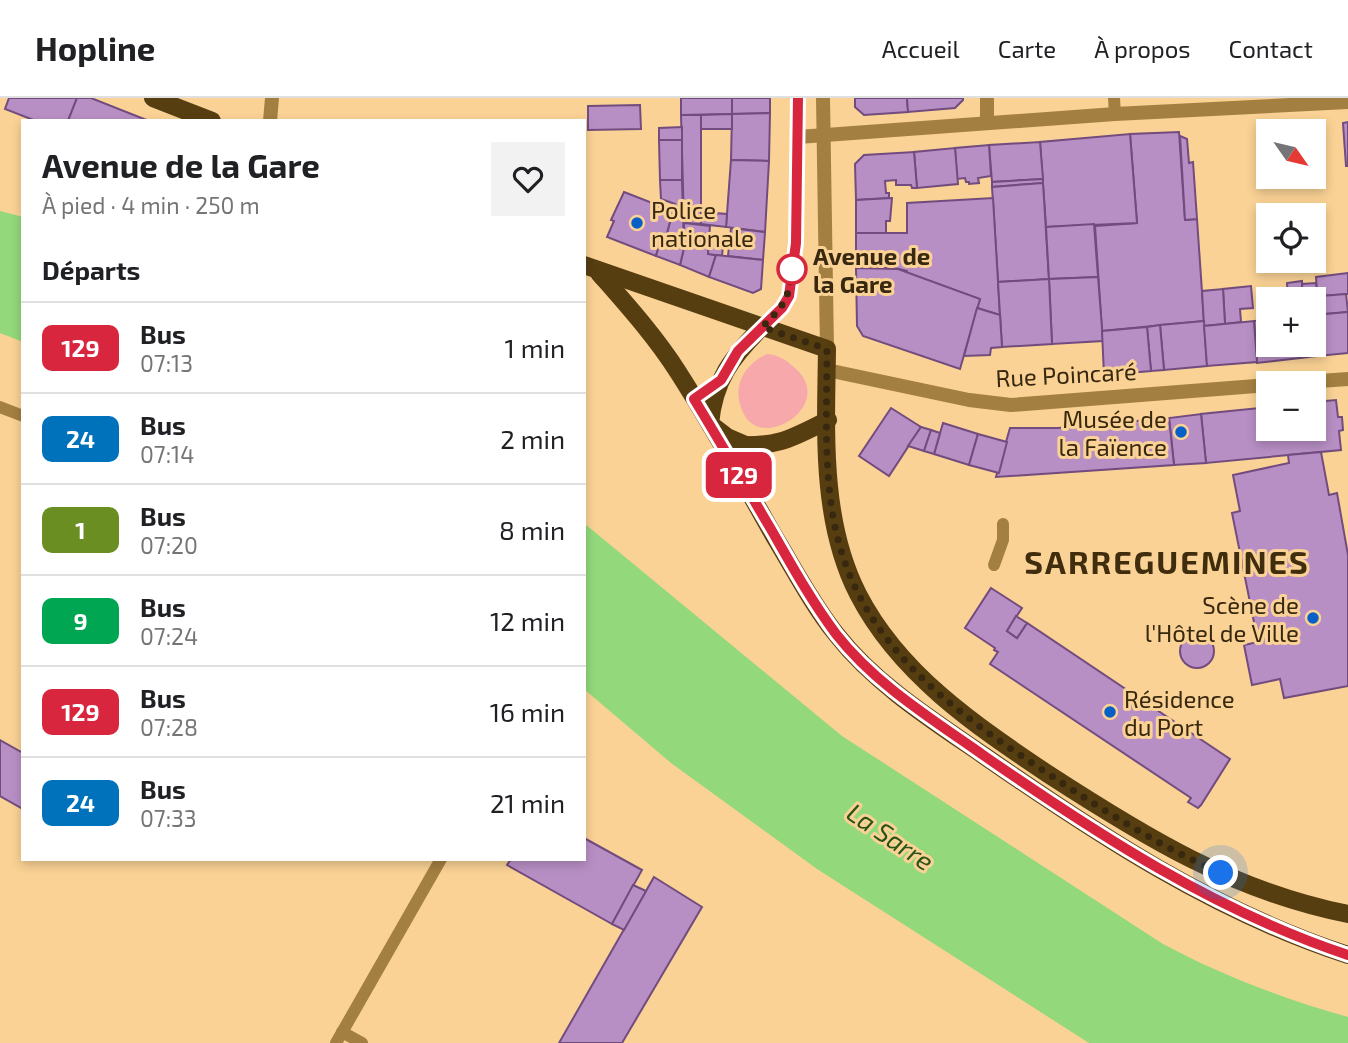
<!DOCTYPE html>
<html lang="fr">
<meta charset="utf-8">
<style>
body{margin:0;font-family:"Exo 2",sans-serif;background:#f2f2f2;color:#202124;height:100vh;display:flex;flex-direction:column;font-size:26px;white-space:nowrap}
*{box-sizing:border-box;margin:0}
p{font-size:23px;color:#757577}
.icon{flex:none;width:38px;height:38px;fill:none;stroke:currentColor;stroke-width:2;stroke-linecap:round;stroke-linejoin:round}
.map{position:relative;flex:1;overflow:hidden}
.side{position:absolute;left:21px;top:21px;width:565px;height:742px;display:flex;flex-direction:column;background:#fff;border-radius:0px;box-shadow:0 4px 10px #0003}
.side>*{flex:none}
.badge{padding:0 14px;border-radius:10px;font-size:24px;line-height:46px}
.needle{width:46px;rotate:124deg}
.controls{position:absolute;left:1256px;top:21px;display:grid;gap:14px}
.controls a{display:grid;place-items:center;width:70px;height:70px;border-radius:0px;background:#fff;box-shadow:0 4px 10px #0003;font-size:35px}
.you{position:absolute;width:35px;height:35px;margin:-18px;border:5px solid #fff;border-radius:50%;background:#1a73e8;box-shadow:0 0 0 10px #1a73e833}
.map>.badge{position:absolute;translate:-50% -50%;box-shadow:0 0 0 4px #fff}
h2{padding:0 21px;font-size:26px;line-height:63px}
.round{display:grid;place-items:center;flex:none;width:74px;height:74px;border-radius:0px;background:#f2f2f2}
.overview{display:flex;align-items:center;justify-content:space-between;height:119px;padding:0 21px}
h1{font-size:33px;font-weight:700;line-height:52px}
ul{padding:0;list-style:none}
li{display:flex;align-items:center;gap:21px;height:91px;padding:0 21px;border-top:2px solid #e0e0e0}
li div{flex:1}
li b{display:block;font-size:26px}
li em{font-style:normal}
li .badge{min-width:77px;font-weight:700;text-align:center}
header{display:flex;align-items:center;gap:42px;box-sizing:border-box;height:98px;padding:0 35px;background:#fff;border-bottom:2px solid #e0e0e0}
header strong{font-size:33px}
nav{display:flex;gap:38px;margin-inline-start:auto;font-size:24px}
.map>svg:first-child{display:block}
.green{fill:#f6a8aa}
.water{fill:#93d87b}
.building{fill:#b88fc5;stroke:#724c7e;stroke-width:2}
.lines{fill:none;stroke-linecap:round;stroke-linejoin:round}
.lane{stroke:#a47f42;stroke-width:12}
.street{stroke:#a47f42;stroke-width:14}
.primary{stroke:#573e11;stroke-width:18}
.line-casing{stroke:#fff;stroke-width:16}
.line{stroke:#d7263d;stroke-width:10}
.walk{stroke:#37280f;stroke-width:7;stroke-dasharray:0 12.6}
.poi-dot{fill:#095fc8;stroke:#fad295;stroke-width:2.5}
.stop-dot{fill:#fff;stroke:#d7263d;stroke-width:3.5}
.labels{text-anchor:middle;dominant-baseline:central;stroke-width:6;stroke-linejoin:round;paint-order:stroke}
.poi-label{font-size:24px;fill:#37280f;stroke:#fad295;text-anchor:start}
.stop-label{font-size:24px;font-weight:bold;fill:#37280f;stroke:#fad295;text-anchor:start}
.street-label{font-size:24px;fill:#37280f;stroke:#fad295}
.water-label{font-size:26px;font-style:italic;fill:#295417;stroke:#fad295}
.district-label{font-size:32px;font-weight:bold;letter-spacing:2px;fill:#402d0d;stroke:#fad295}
</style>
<header>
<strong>Hopline</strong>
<nav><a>Accueil</a><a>Carte</a><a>À propos</a><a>Contact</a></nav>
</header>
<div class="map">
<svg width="1348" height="945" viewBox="0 0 1348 945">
<rect width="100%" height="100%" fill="#fad295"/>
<path class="green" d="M767,256C779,257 786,262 795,270C836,306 765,352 745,318C730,293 742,267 767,256Z"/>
<g class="water">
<polygon points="0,113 23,119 23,244 0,235"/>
<path d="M585,426L842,638L1163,846C1221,877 1284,901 1348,919V945H1089L817,771L671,665L585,592Z"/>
</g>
<g class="building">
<polygon points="9,0 77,0 68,23 36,23 5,11"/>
<polygon points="77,0 91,0 149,23 68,23"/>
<polygon points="681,0 732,0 732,16 681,17"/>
<polygon points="732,0 770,0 770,15 732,16"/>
<polygon points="855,0 907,0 908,14 864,17 855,9"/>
<polygon points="907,0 963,0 963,2 955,10 908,14"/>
<polygon points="640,7 641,31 588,32 588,8"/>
<polygon points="770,15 769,63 731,62 732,16"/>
<polygon points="732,16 732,31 701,31 701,17"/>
<polygon points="681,17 701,17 701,126 684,125"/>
<polygon points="1348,24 1348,68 1346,68 1343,25"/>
<polygon points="682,29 682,42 659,42 659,30"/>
<polygon points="1179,34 1185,122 1197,121 1204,223 1102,233 1095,128 1137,125 1130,36"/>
<polygon points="1130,36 1137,125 1046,129 1040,44"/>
<polygon points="1180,38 1187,41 1189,65 1193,64 1197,121 1185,122"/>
<polygon points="659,42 682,42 682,82 660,82"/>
<polygon points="1040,44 1043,81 992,84 989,47"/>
<polygon points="989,47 991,78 978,80 979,85 969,86 969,84 966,84 965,80 957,81 955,50"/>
<polygon points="955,50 958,86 917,90 914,54"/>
<polygon points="914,54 917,90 912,90 911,87 896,87 896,82 885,83 886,95 889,95 889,100 856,102 855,66 864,57"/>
<polygon points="731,62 769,63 765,134 726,129"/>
<polygon points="1043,81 1043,85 992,89 992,84"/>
<polygon points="660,82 682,82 684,150 665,142 675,106 661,101"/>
<polygon points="1043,85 1049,181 998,184 992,89"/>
<polygon points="624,94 673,113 665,142 661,141 656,158 607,139 614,123 611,122"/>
<polygon points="892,100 890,123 886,123 886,135 856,135 856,102"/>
<polygon points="993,100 1000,217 977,210 980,201 907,175 907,173 895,170 856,170 856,135 907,135 907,105"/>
<polygon points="701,114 727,116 726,129 701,126"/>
<polygon points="684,125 710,128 708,156 716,157 709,179 680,167 684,150"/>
<polygon points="1094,126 1098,179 1049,181 1046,129"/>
<polygon points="731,130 765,134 763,162 728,158"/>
<polygon points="709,138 724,139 722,158 708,156"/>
<polygon points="661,141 684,150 680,167 656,158"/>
<polygon points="716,157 763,162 761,191 753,195 709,179"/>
<polygon points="856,170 898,171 980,201 960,271 863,238 857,228"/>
<polygon points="1348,175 1348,196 1321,198 1317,195 1316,179"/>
<polygon points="1098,179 1103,243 1052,246 1049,181"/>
<polygon points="1049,181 1052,246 1002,249 998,184"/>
<polygon points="1302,183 1303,201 1288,201 1287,185"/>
<polygon points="1316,185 1317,195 1321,198 1346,196 1348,214 1314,217 1314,201 1303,201 1302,186"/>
<polygon points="1251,188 1253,210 1240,211 1241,224 1225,226 1223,191"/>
<polygon points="1223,191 1225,226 1204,228 1202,193"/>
<polygon points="977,210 1000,217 1002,249 991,250 990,257 964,258"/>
<polygon points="1348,214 1348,255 1308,259 1307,247 1314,247 1314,217"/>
<polygon points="1269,221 1269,247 1307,247 1308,259 1257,265 1254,223"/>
<polygon points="1204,223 1207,268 1164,272 1160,227"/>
<polygon points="1254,223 1257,264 1207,268 1204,228"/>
<polygon points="1160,227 1164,272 1151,273 1147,229"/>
<polygon points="1147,229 1151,273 1104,277 1102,233"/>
<polygon points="1336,302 1338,319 1342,319 1343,332 1339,333 1341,352 1206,365 1201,316 1269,309 1269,331 1314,331 1314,304"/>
<polygon points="891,310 921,329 889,378 859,358"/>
<polygon points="1201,316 1206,365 1174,367 1169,320"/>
<polygon points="1169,320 1174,367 996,379 1010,330 1058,330"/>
<polygon points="943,325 978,336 969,367 934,356"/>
<polygon points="921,329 931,332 924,353 908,348"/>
<polygon points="931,332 940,335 934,356 924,353"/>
<polygon points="978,336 1007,344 999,375 969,367"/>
<polygon points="1321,354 1329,397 1337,395 1348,457 1348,588 1284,600 1280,581 1252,587 1244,547 1258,544 1232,415 1240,413 1233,377 1289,365 1288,357"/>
<polygon points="991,490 1022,510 1007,533 1017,540 1027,525 1230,661 1201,707 1198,710 1188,704 1191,700 990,566 998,554 994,552 995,550 965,530"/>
<polygon points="1016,518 1027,525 1017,540 1007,533"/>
<circle cx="1197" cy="553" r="17"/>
<polygon points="0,642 23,655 23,711 0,698"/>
<polygon points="584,740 642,772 612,826 507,767 511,761 584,761"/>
<polygon points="654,779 702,809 622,945 559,945"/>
<polygon points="633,787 646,793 624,832 612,826"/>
</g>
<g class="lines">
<g class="lane">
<polyline points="1114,0 1115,16"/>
<polyline points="0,309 23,318"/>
<polyline points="994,467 1003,442 1003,426"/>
<polyline points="342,934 362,945"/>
<polyline points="336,945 441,761"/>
</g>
<g class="street">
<polyline points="823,0 827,251"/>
<polyline points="987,0 987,24"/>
<polyline points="270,23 272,0"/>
<polyline points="798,39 1115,16 1348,4"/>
<polyline points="762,229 782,210 789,198 796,145 798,0"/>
<polyline points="827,272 969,302 1011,307 1269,287"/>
<polyline points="1291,285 1348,281"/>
</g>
<g class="primary">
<polyline points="153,0 212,23"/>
<path d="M584,167L827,251C826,331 820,422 858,496C899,576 975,627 1048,676C1145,739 1233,793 1348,816"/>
<path d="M599,175C627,207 655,238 678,274C712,327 743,383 774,438C794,471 812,506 836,536C875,586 932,622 983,657C1097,736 1215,814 1348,857"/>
<path d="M735,347C779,349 790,341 828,322"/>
<path d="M748,348L727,339L710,326C714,282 732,259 762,229"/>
</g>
</g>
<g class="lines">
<defs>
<path id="line" d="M798,0L796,145L789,198L782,210L738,253L721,282L694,301C721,345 746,389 772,433C792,468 812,504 836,536C875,586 932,621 983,657C1097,736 1215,813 1348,857"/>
</defs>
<use href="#line" class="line-casing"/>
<use href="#line" class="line"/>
<path class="walk" d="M792,171C789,201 784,208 762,229L827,251C827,315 822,391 841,452C873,561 970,624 1059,683C1111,717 1163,750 1221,775"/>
</g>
<g class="poi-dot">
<circle cx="637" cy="125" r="7"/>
<circle cx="1181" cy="334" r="7"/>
<circle cx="1313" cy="520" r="7"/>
<circle cx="1110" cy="614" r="7"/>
</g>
<circle class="stop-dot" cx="792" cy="171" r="14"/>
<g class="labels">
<g class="poi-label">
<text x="651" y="111">Police<tspan x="651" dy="28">nationale</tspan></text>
<text x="1167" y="320" text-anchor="end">Musée de<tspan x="1167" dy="28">la Faïence</tspan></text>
<text x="1299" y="506" text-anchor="end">Scène de<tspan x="1299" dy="28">l'Hôtel de Ville</tspan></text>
<text x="1124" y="600">Résidence<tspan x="1124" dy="28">du Port</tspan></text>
</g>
<g class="stop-label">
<text x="813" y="157">Avenue de<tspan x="813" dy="28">la Gare</tspan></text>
</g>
<g class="street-label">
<text transform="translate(1066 276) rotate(-3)">Rue Poincaré</text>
</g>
<g class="water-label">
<text transform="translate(891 738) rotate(34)">La Sarre</text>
</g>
<g class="district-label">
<text x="1167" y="463">SARREGUEMINES</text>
</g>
</g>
</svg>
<div class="controls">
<a><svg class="needle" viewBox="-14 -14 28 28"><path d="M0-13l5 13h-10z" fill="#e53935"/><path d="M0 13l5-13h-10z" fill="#757577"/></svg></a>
<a><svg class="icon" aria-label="locate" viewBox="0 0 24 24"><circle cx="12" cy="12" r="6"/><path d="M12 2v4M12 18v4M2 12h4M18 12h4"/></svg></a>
<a>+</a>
<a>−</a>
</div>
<div class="you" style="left:1221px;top:775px"></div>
<b class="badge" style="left:739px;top:377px;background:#d7263d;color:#fff">129</b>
<section class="side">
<div class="overview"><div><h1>Avenue de la Gare</h1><p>À pied · 4 min · 250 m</p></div><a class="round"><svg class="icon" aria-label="heart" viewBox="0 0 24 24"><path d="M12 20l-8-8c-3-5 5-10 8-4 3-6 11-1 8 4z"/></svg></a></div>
<h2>Départs</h2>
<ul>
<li><span class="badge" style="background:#d7263d;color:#fff">129</span><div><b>Bus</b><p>07:13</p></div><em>1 min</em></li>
<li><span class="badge" style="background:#0072bc;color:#fff">24</span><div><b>Bus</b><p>07:14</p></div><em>2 min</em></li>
<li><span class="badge" style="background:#6b8e23;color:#fff">1</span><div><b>Bus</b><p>07:20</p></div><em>8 min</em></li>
<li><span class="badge" style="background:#00a651;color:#fff">9</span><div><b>Bus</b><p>07:24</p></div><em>12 min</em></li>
<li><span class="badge" style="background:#d7263d;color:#fff">129</span><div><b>Bus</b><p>07:28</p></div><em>16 min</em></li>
<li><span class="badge" style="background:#0072bc;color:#fff">24</span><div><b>Bus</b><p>07:33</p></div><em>21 min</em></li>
</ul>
</section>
</div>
